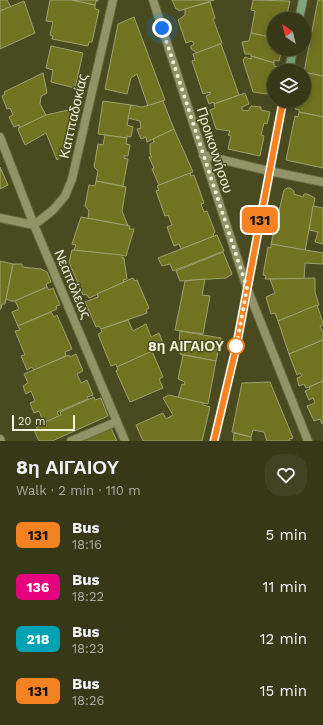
<!DOCTYPE html>
<meta charset="utf-8">
<style>
body{margin:0;font-family:"Work Sans",sans-serif;background:#424324;color:#f1f3f6;height:100vh;display:flex;flex-direction:column;font-size:15px;white-space:nowrap}
*{box-sizing:border-box;margin:0}
p{font-size:13px;color:#aaaca1}
.icon{flex:none;width:22px;height:22px;fill:none;stroke:currentColor;stroke-width:2;stroke-linecap:round;stroke-linejoin:round}
.map{position:relative;height:441px;overflow:hidden}
.details{display:flex;flex-direction:column;background:#373817;flex:1}
.details>*{flex:none}
.badge{padding:0 8px;border-radius:6px;font-size:14px;line-height:26px}
.needle{width:26px;rotate:325deg}
.tools{position:absolute;left:267px;top:12px;display:grid;gap:8px}
.tools a{display:grid;place-items:center;width:44px;height:44px;border-radius:50%;background:#373817;box-shadow:0 2px 10px #0003,0 0 0 1px #515236;font-size:20px}
.scale{position:absolute;left:12px;bottom:10px;width:63px;box-sizing:border-box;padding-left:4px;border:2px solid #f0f2da;border-top:0;font-size:11px;line-height:14px;white-space:nowrap;color:#f0f2da;-webkit-text-stroke:3px #494a1f;paint-order:stroke}
.you{position:absolute;width:20px;height:20px;margin:-10px;border:3px solid #fff;border-radius:50%;background:#1a73e8;box-shadow:0 0 0 6px #1a73e833}
.map>.badge{position:absolute;translate:-50% -50%;box-shadow:0 0 0 2px #fff}
.round{display:grid;place-items:center;flex:none;width:42px;height:42px;border-radius:16px;background:#424324}
.headline{display:flex;align-items:center;justify-content:space-between;height:68px;padding:0 16px}
h1{font-size:19px;font-weight:700;line-height:30px}
ul{padding:0;list-style:none}
li{display:flex;align-items:center;gap:12px;height:52px;padding:0 16px}
li div{flex:1}
li b{display:block;font-size:15px}
li em{font-style:normal}
li .badge{min-width:44px;font-weight:700;text-align:center}
.map>svg:first-child{display:block}
.building{fill:#717321;stroke:#9fa173}
.lines{fill:none;stroke-linecap:round;stroke-linejoin:round}
.street-casing{stroke:#65663e;stroke-width:10}
.secondary-casing{stroke:#65663e;stroke-width:10}
.street{stroke:#929467;stroke-width:8}
.secondary{stroke:#7ca87d;stroke-width:8}
.line-casing{stroke:#fff;stroke-width:9}
.line{stroke:#f58220;stroke-width:6}
.walk{stroke:#f0f2da;stroke-width:4;stroke-dasharray:0 7.2}
.stop-dot{fill:#fff;stroke:#f58220;stroke-width:2}
.labels{text-anchor:middle;dominant-baseline:central;stroke-width:3;stroke-linejoin:round;paint-order:stroke}
.street-label{font-size:14px;fill:#f0f2da;stroke:#494a1f}
.stop-label{font-size:14px;font-weight:bold;fill:#f0f2da;stroke:#494a1f;text-anchor:end}
</style>
<div class="map">
<svg width="323" height="441" viewBox="0 0 323 441">
<rect width="100%" height="100%" fill="#494a1f"/>
<g class="building">
<polygon points="0,0 7,0 11,7 0,11"/>
<polygon points="50,0 72,0 95,5 95,9 99,10 92,42 89,42 88,46 52,39 53,36 50,35 53,22 46,21"/>
<polygon points="72,0 98,0 98,1 96,1 95,5"/>
<polygon points="172,0 214,0 179,11 178,9 176,9"/>
<polygon points="253,0 290,1 286,19 274,19 274,38 251,33 255,11 251,10"/>
<polygon points="318,0 323,0 323,76 304,72"/>
<polygon points="24,1 35,33 0,49 0,11"/>
<polygon points="210,2 215,18 213,19 222,43 197,53 191,49 191,46 194,44 192,41 186,43 178,20 185,15 185,9"/>
<polygon points="134,17 165,100 148,106 137,74 131,78 127,94 105,89 118,24"/>
<polygon points="251,33 274,38 274,49 282,49 279,61 274,60 274,63 251,56 251,54 245,54 242,42 249,41"/>
<polygon points="221,44 239,95 214,104 214,102 209,104 206,96 210,94 210,92 203,94 192,61 195,60 193,54"/>
<polygon points="51,46 83,53 75,88 51,82 53,70 46,68"/>
<polygon points="251,56 274,63 274,66 280,67 279,71 274,71 274,95 253,92 243,60 245,57 251,59"/>
<polygon points="43,73 47,93 41,96 40,104 46,115 19,128 19,125 14,127 9,117 13,115 10,108 7,109 2,96 5,94 4,92"/>
<polygon points="308,73 323,76 323,117 299,112 299,110 295,109 297,101 304,101 304,75 308,76"/>
<polygon points="245,93 249,104 242,107 242,110 248,111 251,106 261,107 261,110 270,112 267,124 264,123 261,135 264,136 260,156 228,149 231,136 228,135 230,131 216,129 210,110 215,108 214,104"/>
<polygon points="103,101 131,105 127,125 133,127 131,137 127,136 127,138 98,134"/>
<polygon points="163,101 174,129 147,142 146,137 141,139 137,129 141,128 140,121 128,118 131,105 142,107"/>
<polygon points="73,109 63,155 57,160 46,133 25,145 18,129 19,128 46,115"/>
<polygon points="299,112 323,117 323,168 286,160 295,116 298,117"/>
<polygon points="174,129 193,172 159,185 152,169 154,168 149,157 152,157 150,154 150,144 154,142 153,139"/>
<polygon points="105,135 127,138 126,144 130,145 128,156 124,156 124,158 128,159 123,186 96,181 98,171 94,167 98,144 103,145"/>
<polygon points="0,167 8,185 0,189"/>
<polygon points="190,173 191,176 194,175 204,203 201,204 204,212 207,211 215,232 213,234 214,236 181,249 179,244 174,246 167,227 172,225 168,215 165,216 156,191 159,190 157,186"/>
<polygon points="96,181 126,187 122,211 128,226 88,218 89,211 85,206 89,185 95,186"/>
<polygon points="287,188 290,188 294,191 294,194 303,197 304,194 307,194 315,198 305,251 271,244 284,190"/>
<polygon points="313,206 323,208 323,244 315,242 318,232 309,230"/>
<polygon points="81,217 130,226 129,229 134,229 126,256 74,250 76,245 72,244"/>
<polygon points="217,235 224,251 173,271 170,264 162,266 158,258"/>
<polygon points="271,244 323,253 323,264 305,263 304,279 265,279 266,276 263,275 268,247 271,248"/>
<polygon points="72,250 122,255 122,258 124,258 127,279 123,280 124,282 89,298 86,294 83,295 69,262"/>
<polygon points="223,252 232,274 226,278 180,281 176,271"/>
<polygon points="0,261 13,264 5,304 2,304 1,309 0,309"/>
<polygon points="13,264 22,264 22,267 41,269 47,272 51,282 46,284 47,287 15,301 11,301 6,299"/>
<polygon points="133,278 135,281 137,280 149,308 146,310 147,313 101,329 99,326 96,327 85,302 98,297 97,294"/>
<polygon points="315,278 315,292 319,305 278,321 275,313 271,314 266,297 275,293 270,279"/>
<polygon points="205,279 202,295 210,296 203,334 175,330 185,281"/>
<polygon points="47,287 49,290 53,288 60,305 56,306 57,309 18,326 12,312 19,309 15,301"/>
<polygon points="317,305 323,323 323,325 320,326 322,331 323,331 323,340 289,354 278,321"/>
<polygon points="51,312 54,317 57,315 72,349 65,352 66,356 34,370 32,367 27,370 21,356 25,355 15,331 20,330 18,326"/>
<polygon points="128,320 133,331 146,324 151,337 159,333 164,346 117,367 116,364 111,366 98,334 102,332 101,329"/>
<polygon points="180,331 221,338 216,361 180,354 181,345 179,345"/>
<polygon points="323,340 323,381 306,388 304,384 299,386 297,378 302,376 300,373 297,375 289,354"/>
<polygon points="152,351 163,377 159,379 163,388 130,402 116,371 118,370 117,367"/>
<polygon points="76,354 83,371 77,374 81,383 87,380 93,395 87,397 88,399 57,412 59,416 44,423 39,411 34,413 30,403 35,401 31,391 26,394 23,386 28,383 24,374 69,355 70,357"/>
<polygon points="183,355 216,361 208,404 178,398 182,384 184,385 185,382 178,379"/>
<polygon points="323,381 323,424 322,424 320,419 314,421 307,406 315,403 313,398 309,400 305,391 310,389 309,387"/>
<polygon points="270,382 293,438 289,439 290,441 267,441 264,432 253,430 251,437 232,432 242,383"/>
<polygon points="169,395 203,403 203,405 210,407 202,441 143,441 136,425 163,413 166,419 173,415 163,398"/>
<polygon points="94,397 95,400 101,398 108,416 52,441 39,441 34,430 37,429 36,426 61,415 60,412"/>
<polygon points="111,428 117,441 81,441"/>
<polygon points="234,433 251,437 251,441 233,441"/>
</g>
<g class="lines">
<defs>
<g id="street">
<polyline points="153,0 247,288 308,441"/>
<polyline points="0,137 34,225 125,441"/>
<polyline points="203,155 269,171 323,182"/>
<polyline points="0,218 34,225 53,210 65,196 72,179 113,0"/>
<polyline points="0,439 1,441"/>
<polyline points="71,441 116,422"/>
</g>
<g id="secondary">
<polyline points="299,19 303,0"/>
<polyline points="289,71 293,49"/>
<polyline points="214,441 236,348 283,101"/>
</g>
</defs>
<use href="#street" class="street-casing"/>
<use href="#secondary" class="secondary-casing"/>
<use href="#street" class="street"/>
<use href="#secondary" class="secondary"/>
</g>
<g class="lines">
<defs>
<polyline id="line" points="214,441 236,348 283,101"/>
</defs>
<use href="#line" class="line-casing"/>
<use href="#line" class="line"/>
<polyline class="walk" points="162,28 247,288 236,348 236,346"/>
</g>
<circle class="stop-dot" cx="236" cy="346" r="8"/>
<g class="labels">
<g class="street-label">
<text transform="translate(73 116) rotate(-77)">Καππαδοκίας</text>
<text transform="translate(215 150) rotate(72)">Προικοννήσου</text>
<text transform="translate(73 284) rotate(67)">Νεαπόλεως</text>
</g>
<g class="stop-label">
<text x="224" y="346">8η ΑΙΓΑΙΟΥ</text>
</g>
</g>
</svg>
<div class="tools">
<a><svg class="needle" viewBox="-14 -14 28 28"><path d="M0-13l5 13h-10z" fill="#e53935"/><path d="M0 13l5-13h-10z" fill="#aaaca1"/></svg></a>
<a><svg class="icon" aria-label="layers" viewBox="0 0 24 24"><path d="M12 4l9 5-9 5-9-5zM3 14l9 5 9-5"/></svg></a>
</div>
<div class="scale">20 m</div>
<div class="you" style="left:162px;top:28px"></div>
<b class="badge" style="left:260px;top:220px;background:#f58220;color:#111">131</b>
</div>
<section class="details">
<div class="headline"><div><h1>8η ΑΙΓΑΙΟΥ</h1><p>Walk · 2 min · 110 m</p></div><a class="round"><svg class="icon" aria-label="heart" viewBox="0 0 24 24"><path d="M12 20l-8-8c-3-5 5-10 8-4 3-6 11-1 8 4z"/></svg></a></div>
<ul>
<li><span class="badge" style="background:#f58220;color:#111">131</span><div><b>Bus</b><p>18:16</p></div><em>5 min</em></li>
<li><span class="badge" style="background:#e6007e;color:#fff">136</span><div><b>Bus</b><p>18:22</p></div><em>11 min</em></li>
<li><span class="badge" style="background:#00a3b4;color:#fff">218</span><div><b>Bus</b><p>18:23</p></div><em>12 min</em></li>
<li><span class="badge" style="background:#f58220;color:#111">131</span><div><b>Bus</b><p>18:26</p></div><em>15 min</em></li>
</ul>
</section>
